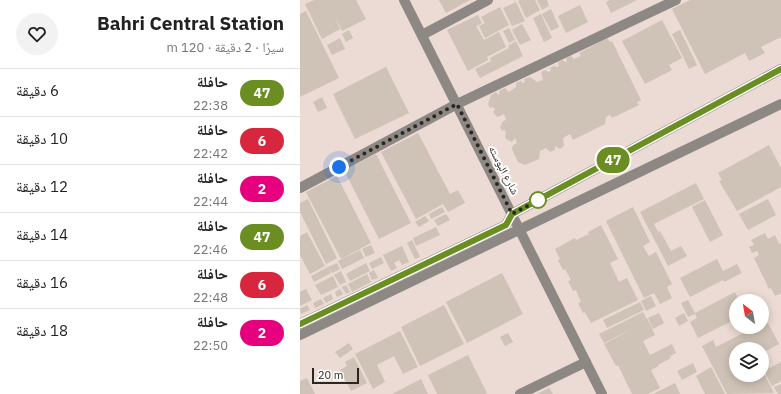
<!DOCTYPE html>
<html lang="ar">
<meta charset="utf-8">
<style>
body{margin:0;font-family:"IBM Plex Sans","Noto Naskh Arabic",sans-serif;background:#f2f2f2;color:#222;direction:rtl;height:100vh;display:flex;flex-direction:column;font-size:15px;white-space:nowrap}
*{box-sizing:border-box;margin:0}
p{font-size:13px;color:#767676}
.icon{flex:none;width:22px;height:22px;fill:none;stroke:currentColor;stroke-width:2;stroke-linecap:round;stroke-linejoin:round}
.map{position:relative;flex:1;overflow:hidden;direction:ltr}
.side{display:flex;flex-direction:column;background:#fff;width:300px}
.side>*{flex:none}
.badge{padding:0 8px;border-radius:13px;font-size:14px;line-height:26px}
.needle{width:26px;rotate:329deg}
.controls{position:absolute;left:429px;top:294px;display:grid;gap:8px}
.controls a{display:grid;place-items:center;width:40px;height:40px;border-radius:50%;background:#fff;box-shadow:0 2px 10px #0003;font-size:20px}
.scale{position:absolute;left:12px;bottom:10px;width:47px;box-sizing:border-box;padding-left:4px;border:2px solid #2c2623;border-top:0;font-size:11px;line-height:14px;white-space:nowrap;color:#2c2623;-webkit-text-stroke:3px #fff;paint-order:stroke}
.you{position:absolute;width:20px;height:20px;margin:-10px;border:3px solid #fff;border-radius:50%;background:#1a73e8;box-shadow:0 0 0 6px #1a73e833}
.map>.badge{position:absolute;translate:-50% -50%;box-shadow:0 0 0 2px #fff}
.round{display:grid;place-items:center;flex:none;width:42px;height:42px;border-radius:21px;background:#f2f2f2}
.headline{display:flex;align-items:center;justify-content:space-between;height:68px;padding:0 16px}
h1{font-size:19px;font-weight:700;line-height:30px}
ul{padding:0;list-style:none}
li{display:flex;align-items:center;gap:12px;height:48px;padding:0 16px;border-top:1px solid #e0e0e0}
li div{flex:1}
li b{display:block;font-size:15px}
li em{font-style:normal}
li .badge{min-width:44px;font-weight:700;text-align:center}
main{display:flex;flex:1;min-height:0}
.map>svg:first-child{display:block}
.building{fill:#cfc2b6}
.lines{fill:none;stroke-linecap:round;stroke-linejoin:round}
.minor{stroke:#8d8883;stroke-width:10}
.line-casing{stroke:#fff;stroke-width:9}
.line{stroke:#6b8e23;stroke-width:6}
.walk{stroke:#2c2623;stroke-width:4;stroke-dasharray:0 7.2}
.stop-dot{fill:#fff;stroke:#6b8e23;stroke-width:2}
.labels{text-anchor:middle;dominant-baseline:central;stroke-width:4;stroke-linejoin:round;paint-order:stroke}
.street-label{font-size:11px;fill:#2c2623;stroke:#fff}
</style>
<main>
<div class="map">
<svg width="481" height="394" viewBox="0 0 481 394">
<rect width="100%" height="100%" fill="#ecdad4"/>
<g class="building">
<polygon points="14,0 56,0 66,19 42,31 34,15 40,29 22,39 5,4"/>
<polygon points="139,0 170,0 146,13"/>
<polygon points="220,0 235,0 240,10 226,18 218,1"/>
<polygon points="237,0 247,0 249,6 242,10"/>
<polygon points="310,0 337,0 311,13 306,2"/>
<polygon points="390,0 481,0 481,37 461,47 465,53 449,61 445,53 405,74 372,9"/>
<polygon points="216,2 225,21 212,26 203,8"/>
<polygon points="280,5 288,22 266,33 258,16"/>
<polygon points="200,7 209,25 185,38 179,26 185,23 181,17"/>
<polygon points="251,9 259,27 251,31 242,14"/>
<polygon points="6,11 39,78 0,97 0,14"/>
<polygon points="241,14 252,38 244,42 233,18"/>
<polygon points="178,15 182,23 176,26 184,40 199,32 206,47 187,57 188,60 168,71 147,30"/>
<polygon points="362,20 382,58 369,65 372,70 345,84 322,41"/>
<polygon points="222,24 231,40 220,45 212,30"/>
<polygon points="209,28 215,40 209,43 203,31"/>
<polygon points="49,30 53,38 46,42 42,34"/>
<polygon points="380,30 397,65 389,69 372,34"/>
<polygon points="40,38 45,49 32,55 27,45"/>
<polygon points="307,38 310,42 312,41 341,100 337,102 339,105 312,118 310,115 306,117 305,124 273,140 270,134 263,138 264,146 260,149 255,146 255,150 250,152 246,148 240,151 239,159 225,165 218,162 212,149 213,145 217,143 215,138 212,142 206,139 205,136 206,132 204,130 202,131 200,127 203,121 206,120 204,114 198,117 195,115 193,111 195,110 193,107 190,108 188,104 191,95 196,92 198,95 200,93 199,91 205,88 209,92 216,87 216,83 221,81 223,83 225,82 224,79 229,77 235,80 236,82 243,80 241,72 245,70 248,72 251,71 250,68 254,66 257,67 259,66 258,62 263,60 265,62 267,61 266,58 271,56 274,59 276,58 281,56 279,53"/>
<polygon points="216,41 223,56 180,78 175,69 191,61 190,58 209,48 208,46"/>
<polygon points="86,67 109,113 55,139 33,94"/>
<polygon points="22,97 27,108 18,112 13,102"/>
<polygon points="118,133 150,194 158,190 165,203 148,212 143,204 116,219 81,152"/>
<polygon points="469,145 481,168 481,187 437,211 419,181 422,180 418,173"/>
<polygon points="76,154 111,223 79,239 44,170"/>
<polygon points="37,176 71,243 41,259 6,192"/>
<polygon points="396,183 404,199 354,224 358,232 360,231 371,251 381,246 387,256 368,266 340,212"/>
<polygon points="8,199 37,258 26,264 0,212 0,203"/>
<polygon points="468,199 476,215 448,230 439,214"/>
<polygon points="405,200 423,235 410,242 392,207"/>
<polygon points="142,207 145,212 131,219 129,214"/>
<polygon points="333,207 350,242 343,246 349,256 356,252 372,284 367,287 372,298 360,304 354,293 344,298 306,221"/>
<polygon points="146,214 150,220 138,226 134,220"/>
<polygon points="125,216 129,221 119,227 115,222"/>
<polygon points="301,225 318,259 310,263 319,282 327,278 338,300 291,323 285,312 283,313 278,303 281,302 276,290 273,291 268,281 271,280 265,269 263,270 258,260 260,259 255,249 275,238 276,240 289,234 288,232"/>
<polygon points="136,227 140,235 116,246 113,238"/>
<polygon points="7,232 25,266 10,274 0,255 0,236"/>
<polygon points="465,233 468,239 475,235 479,244 481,243 481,293 475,296 471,288 469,289 454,258 459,255 457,251 452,253 449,247 454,245 451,240"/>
<polygon points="112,240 120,257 115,259 107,243"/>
<polygon points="71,245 75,253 66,257 62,249"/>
<polygon points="102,246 109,262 102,265 99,260 94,263 97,268 91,271 83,255"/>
<polygon points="60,250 64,258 42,269 38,261"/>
<polygon points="81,257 84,263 72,269 69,263"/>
<polygon points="417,259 423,271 437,264 442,273 424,282 423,280 390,297 380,278"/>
<polygon points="37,263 40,269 32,273 28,267"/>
<polygon points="66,263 70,271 50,281 46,274"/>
<polygon points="28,267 31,273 14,282 11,276"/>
<polygon points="74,270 78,278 72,280 69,273"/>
<polygon points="41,271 46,282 40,285 34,275"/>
<polygon points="202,273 223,314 167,343 146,302"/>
<polygon points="67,274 71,282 52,292 48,284"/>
<polygon points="33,276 38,287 21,295 15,285"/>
<polygon points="46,285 50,292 46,294 42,287"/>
<polygon points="6,289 12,300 0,306 0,292"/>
<polygon points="40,289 43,294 37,297 35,292"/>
<polygon points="435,292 439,301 436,301 436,319 398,338 390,322 397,318 395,314 388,317 381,303 388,300 395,313"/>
<polygon points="31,294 33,299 26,303 23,298"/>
<polygon points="351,296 356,306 346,311 341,301"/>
<polygon points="21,299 24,304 15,308 13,303"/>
<polygon points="340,302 344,310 307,328 303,320"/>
<polygon points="7,305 10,310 1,314 0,309"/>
<polygon points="144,305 164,344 120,366 101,327"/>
<polygon points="343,312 346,318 334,324 347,318 355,335 343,341 350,355 372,344 376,353 370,356 371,358 358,365 359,366 351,370 360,388 348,394 332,394 318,365 316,366 304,344 336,327 304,343 299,334"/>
<polygon points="359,313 364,323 353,329 348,318"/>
<polygon points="384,313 388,321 379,326 375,318"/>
<polygon points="468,323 479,344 462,353 462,349 436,349 436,366 428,371 436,367 436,375 462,375 462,370 474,393 427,394 402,346 413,340 416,347 449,330 450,332"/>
<polygon points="100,331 118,367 103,374 94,356 77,365 85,382 73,389 55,354"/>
<polygon points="208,333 213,342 205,346 200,337"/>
<polygon points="49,343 53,349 40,358 35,352"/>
<polygon points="168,355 187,393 185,394 137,394 128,375"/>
<polygon points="54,357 67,383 51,391 40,370 47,366 45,362"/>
<polygon points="481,362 481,381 472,386 464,371"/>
<polygon points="393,363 397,372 382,380 377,371"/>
<polygon points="411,367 425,394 405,394 396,376"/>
<polygon points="7,378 15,394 0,394 0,381"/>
<polygon points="121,379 128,394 92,394"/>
<polygon points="375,383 380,394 353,394"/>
<polygon points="481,384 481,394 478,394 474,387"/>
<polygon points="249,388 253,394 237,394"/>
</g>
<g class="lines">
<g class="minor">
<polyline points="104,0 302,394"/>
<polyline points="122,35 188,0"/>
<polyline points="0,188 157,104 376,0"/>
<polyline points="0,324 206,225 212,214 481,69"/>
<polyline points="0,335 481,104"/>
<polyline points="220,394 286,362"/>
</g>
</g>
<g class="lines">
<defs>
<polyline id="line" points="0,324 206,225 212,214 481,69"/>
</defs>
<use href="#line" class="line-casing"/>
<use href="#line" class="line"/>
<polyline class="walk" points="39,167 157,104 212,214 239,200 238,200"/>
</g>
<circle class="stop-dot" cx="238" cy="200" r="8"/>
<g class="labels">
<g class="street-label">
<text transform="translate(204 170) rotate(63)">شارع البوسته</text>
</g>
</g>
</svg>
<div class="controls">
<a><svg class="needle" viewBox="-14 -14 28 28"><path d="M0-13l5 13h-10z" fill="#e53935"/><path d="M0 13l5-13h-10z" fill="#767676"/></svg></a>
<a><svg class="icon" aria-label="layers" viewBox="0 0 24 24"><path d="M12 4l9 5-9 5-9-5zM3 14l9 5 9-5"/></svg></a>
</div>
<div class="scale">20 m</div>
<div class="you" style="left:39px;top:167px"></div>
<b class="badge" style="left:313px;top:160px;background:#6b8e23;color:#fff">47</b>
</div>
<section class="side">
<div class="headline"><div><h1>Bahri Central Station</h1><p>سيرًا · 2 دقيقة · 120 m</p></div><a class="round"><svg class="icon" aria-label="heart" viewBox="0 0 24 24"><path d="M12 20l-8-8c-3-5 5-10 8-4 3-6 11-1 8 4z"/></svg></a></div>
<ul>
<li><span class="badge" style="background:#6b8e23;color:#fff">47</span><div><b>حافلة</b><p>22:38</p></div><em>6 دقيقة</em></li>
<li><span class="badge" style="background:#d7263d;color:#fff">6</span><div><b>حافلة</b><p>22:42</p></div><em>10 دقيقة</em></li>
<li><span class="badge" style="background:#e6007e;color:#fff">2</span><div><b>حافلة</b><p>22:44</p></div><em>12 دقيقة</em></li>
<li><span class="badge" style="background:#6b8e23;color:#fff">47</span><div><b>حافلة</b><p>22:46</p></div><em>14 دقيقة</em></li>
<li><span class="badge" style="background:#d7263d;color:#fff">6</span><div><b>حافلة</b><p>22:48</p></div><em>16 دقيقة</em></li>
<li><span class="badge" style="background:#e6007e;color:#fff">2</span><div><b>حافلة</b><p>22:50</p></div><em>18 دقيقة</em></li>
</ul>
</section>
</main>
